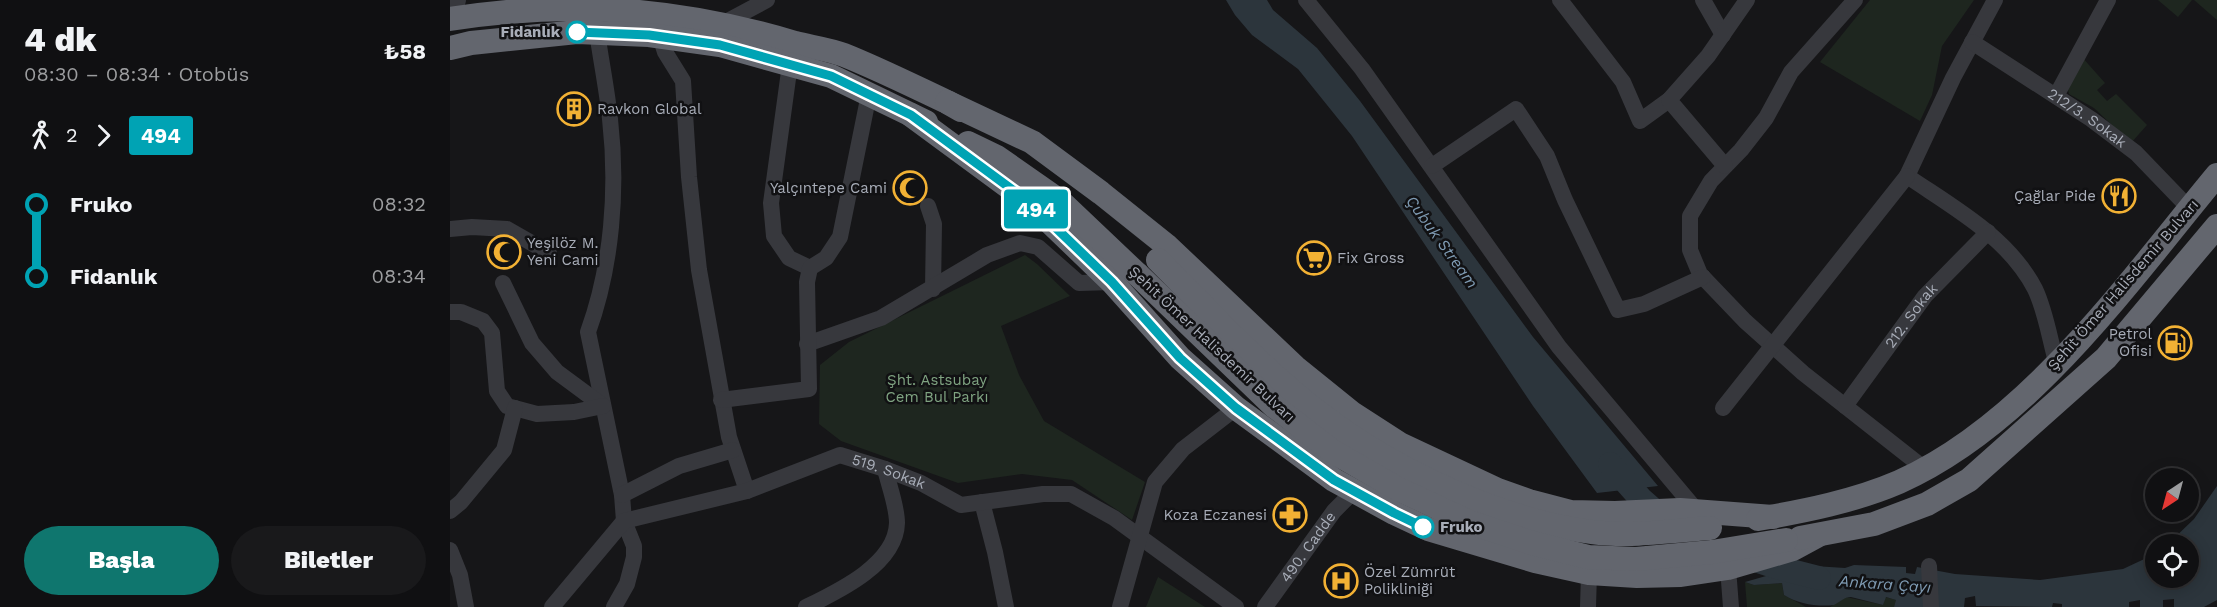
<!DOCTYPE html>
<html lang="tr">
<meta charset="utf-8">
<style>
body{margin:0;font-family:"Work Sans",sans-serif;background:#19191b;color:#f1f3f6;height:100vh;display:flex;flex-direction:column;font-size:22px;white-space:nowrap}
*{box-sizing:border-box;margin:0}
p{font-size:20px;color:#9c9d9f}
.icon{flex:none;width:33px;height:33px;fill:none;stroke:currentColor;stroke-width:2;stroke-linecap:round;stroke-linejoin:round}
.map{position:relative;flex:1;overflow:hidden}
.details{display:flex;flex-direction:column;background:#101012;width:450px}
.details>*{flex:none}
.badge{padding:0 12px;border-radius:4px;font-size:21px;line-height:39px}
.needle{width:39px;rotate:216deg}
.tools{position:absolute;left:1695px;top:468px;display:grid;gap:12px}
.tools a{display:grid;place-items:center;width:54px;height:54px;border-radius:50%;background:#101012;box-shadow:0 3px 15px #0003,0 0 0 2px #303032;font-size:30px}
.map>.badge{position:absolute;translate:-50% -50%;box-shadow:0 0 0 3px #fff}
.legs{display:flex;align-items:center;gap:9px;height:66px;padding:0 24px;font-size:20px}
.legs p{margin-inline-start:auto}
.headline{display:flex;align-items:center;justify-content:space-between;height:102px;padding:0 24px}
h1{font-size:33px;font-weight:800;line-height:45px}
.button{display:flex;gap:12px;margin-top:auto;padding:12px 24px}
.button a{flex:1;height:69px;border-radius:36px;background:#0f766e;color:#fff;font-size:24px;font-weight:800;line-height:69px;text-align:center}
.button a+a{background:#19191b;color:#f1f3f6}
ul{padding:0 24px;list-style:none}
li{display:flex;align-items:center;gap:21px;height:72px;font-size:22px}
li i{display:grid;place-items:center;width:9px;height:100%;margin:0 8px;background:currentColor}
li i::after{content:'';width:15px;height:15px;margin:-8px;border:4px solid;border-radius:50%;background:#101012}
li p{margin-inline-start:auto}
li:first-child i{background:linear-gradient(#0000 50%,currentColor 0)}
li:last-child i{background:linear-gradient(currentColor 50%,#0000 0)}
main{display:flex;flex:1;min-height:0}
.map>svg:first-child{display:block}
.green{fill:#1e261f}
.water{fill:#2c353c}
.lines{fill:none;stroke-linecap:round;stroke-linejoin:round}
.river{stroke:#2c353c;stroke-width:24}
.minor{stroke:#37383d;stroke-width:16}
.highway{stroke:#63666e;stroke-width:24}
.highway-bridge{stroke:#63666e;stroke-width:24}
.line-1-casing{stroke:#fff;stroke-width:14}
.line-1{stroke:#00a3b4;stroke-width:9}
.stop-1-dot{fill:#fff;stroke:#00a3b4;stroke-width:3}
.labels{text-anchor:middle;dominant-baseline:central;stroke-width:5;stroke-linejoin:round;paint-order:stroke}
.stop-label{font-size:15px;font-weight:bold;fill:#a8adb8;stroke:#111113;text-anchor:end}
.poi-label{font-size:15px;fill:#a8adb8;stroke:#111113;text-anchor:start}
.street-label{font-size:15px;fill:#a8adb8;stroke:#111113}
.park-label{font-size:15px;fill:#7fa381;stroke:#111113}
.water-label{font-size:16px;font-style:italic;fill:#7f9bb3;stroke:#111113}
</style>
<main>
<section class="details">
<div class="headline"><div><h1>4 dk</h1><p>08:30 – 08:34 · Otobüs</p></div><b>₺58</b></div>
<div class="legs"><svg class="icon" aria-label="walk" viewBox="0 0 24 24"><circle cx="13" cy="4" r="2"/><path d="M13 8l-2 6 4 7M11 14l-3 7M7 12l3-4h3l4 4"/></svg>2<svg class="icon" aria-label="forward" viewBox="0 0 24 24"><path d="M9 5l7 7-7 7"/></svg><b class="badge" style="background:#00a3b4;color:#fff">494</b></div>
<ul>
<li><i style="color:#00a3b4"></i><b>Fruko</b><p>08:32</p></li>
<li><i style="color:#00a3b4"></i><b>Fidanlık</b><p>08:34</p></li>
</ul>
<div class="button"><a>Başla</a><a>Biletler</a></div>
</section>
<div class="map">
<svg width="1767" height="607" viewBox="0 0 1767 607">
<rect width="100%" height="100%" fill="#161618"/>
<g class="green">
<polygon points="1420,0 1524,0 1492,46 1482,95 1470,121 1370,62"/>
<polygon points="1708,0 1742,0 1728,17"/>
<polygon points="1744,0 1767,0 1767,20"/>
<polygon points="1631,56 1655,83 1647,90 1657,101 1666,94 1697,125 1681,143 1644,108 1619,94 1617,84"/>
<polygon points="575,255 587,264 620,296 551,326 569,375 594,421 695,482 682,520 622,480 572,474 508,483 391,441 369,424 370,365 399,342"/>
<polygon points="708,577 755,607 696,607"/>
<polygon points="1295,582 1304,585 1332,583 1334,595 1356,607 1297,607"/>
<polygon points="1396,597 1433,605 1435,597 1447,600 1444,607 1380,607"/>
</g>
<g class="water">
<polygon points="776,0 817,0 823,10 867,48 910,101 1083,337 1208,486 1147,493 1083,406 902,136 848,69 802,35 785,15"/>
<path d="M1767,486V600L1754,607H1724V599L1713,600V607H1690V600L1679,602V607H1612V604L1603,603L1602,607L1526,606L1525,596L1515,598L1514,607H1444L1446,600L1436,597L1433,605L1401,597C1394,597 1390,602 1384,605C1368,607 1348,604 1334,595L1332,583L1304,585L1295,582L1347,567L1364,566L1395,568L1404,565L1456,567V573L1465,574L1467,567L1505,574L1590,580L1673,569L1705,554L1706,578H1738V544H1718L1744,519Z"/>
</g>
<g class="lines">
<g class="river">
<polyline points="1160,464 1191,499 1215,520"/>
<polyline points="1296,557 1330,568 1369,578"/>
</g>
<g class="minor">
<polyline points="856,0 912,69 1109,347 1247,511"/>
<polyline points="1110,0 1173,82 1190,121 1219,100"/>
<polyline points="1253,0 1273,35"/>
<polyline points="1405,0 1341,72 1316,118 1291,150 1261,181 1240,216 1240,250 1250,274 1295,321 1353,373 1475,469"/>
<path d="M1545,0L1503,78L1457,176C1504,208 1558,237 1585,289C1596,312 1600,341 1607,365"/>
<polyline points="2,19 8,0"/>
<polyline points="272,24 317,0"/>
<path d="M147,32C151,61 157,90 160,119C168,189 162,266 138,332L172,495L174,521L184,546V557L177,584L164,607"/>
<polyline points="210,36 215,52 233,81 239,177 249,270 279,437 297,491"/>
<path id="s1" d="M1522,42L1641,119L1686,153L1739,208"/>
<polyline points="340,64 321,203 324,236 339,258 360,268"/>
<polyline points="1606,96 1658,0"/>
<polyline points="982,166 1066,109 1097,156 1115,200 1168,310 1194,304 1253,277"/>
<polyline points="1275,166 1219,100 1258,56 1297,0"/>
<polyline points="478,206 484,224 483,289"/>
<polyline points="0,229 22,227 57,229 99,253"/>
<polyline points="53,283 82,343 107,372 153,406"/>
<polyline points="0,312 11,312 33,321 42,333 47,391 57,406 87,414 124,412 153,406"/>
<polyline points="357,344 431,318 537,255 570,243 588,247 629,283 662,282"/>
<polyline points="271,400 359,389 357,282 360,268 376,258 390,237 419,94"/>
<path id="s2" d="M1395,406L1475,296L1538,232"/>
<polyline points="1273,408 1457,176"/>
<polyline points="172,495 229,466 283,450"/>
<polyline points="532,502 545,552 556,607"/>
<polyline points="0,511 11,502 54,450 65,408"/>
<polyline points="0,550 10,575 16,607"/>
<polyline points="1479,566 1481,607"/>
<polyline points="1278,568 1281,607"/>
<path id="s3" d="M102,607L174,521L297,491L390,455L435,469L471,483L511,505L593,494H621L664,518L786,607"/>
<path d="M356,607C389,591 446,564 447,523C447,506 439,486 435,469"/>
<polyline points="670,607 705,482 733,449 786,408"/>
<path id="s4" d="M815,607L884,511L903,492"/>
<polyline points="1138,607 1139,573"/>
</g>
<g class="highway">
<path d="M0,19C120,0 229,8 345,43C361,47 378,49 394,55C429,69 463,86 497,102L511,110"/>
<polyline points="0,48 21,43 127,32 199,35 270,45 381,76 476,122"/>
<polyline points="497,102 582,142 651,193 716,245 845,367 902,413 950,444 1048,490 1079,501 1121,512 1165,513 1230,510 1323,517"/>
<polyline points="461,115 579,202 662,282 730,358 786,408 884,480 944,513 978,529 1085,561 1139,573 1187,576 1231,575 1278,568 1343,549 1367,536"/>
<polyline points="518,143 547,157 610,201 687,274"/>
<path d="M1308,519C1355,511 1405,501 1449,482C1579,424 1678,282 1767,175"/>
<polyline points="1350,538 1424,524 1477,504 1519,480 1656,358 1767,226"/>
</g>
<g class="highway-bridge">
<path d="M708,260C762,314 815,373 877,419C948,472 1053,521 1142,532C1181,537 1221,531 1260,528"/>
<polyline points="687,274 824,406 882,451 948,489 1019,522 1082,543 1138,557 1186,559 1262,552 1336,540"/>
</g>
</g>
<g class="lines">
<defs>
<polyline id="line-1" points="127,32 199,35 270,45 381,76 461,115 579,202 662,282 730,358 786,408 884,480 944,513 973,527"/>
</defs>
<use href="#line-1" class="line-1-casing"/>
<use href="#line-1" class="line-1"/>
</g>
<defs>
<symbol id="building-ring" viewBox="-11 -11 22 22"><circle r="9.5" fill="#111113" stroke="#f2b134" stroke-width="1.5"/><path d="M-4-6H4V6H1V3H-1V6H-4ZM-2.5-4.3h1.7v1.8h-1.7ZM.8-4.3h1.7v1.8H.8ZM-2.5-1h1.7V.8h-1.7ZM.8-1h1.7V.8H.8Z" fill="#f2b134"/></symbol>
<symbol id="mosque-ring" viewBox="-11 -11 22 22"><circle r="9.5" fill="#111113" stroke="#f2b134" stroke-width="1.5"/><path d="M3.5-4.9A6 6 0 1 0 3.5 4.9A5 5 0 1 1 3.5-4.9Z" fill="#f2b134"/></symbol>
<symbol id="restaurant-ring" viewBox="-11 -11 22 22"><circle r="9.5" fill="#111113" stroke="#f2b134" stroke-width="1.5"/><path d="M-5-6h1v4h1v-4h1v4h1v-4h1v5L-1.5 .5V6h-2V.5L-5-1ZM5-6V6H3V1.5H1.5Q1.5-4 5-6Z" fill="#f2b134"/></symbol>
<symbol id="supermarket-ring" viewBox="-11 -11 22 22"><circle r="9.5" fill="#111113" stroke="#f2b134" stroke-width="1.5"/><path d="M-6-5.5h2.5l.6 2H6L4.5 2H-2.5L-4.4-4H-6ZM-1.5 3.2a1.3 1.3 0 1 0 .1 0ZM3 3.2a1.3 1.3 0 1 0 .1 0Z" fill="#f2b134"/></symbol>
<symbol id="fuel-ring" viewBox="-11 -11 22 22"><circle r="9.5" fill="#111113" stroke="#f2b134" stroke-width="1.5"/><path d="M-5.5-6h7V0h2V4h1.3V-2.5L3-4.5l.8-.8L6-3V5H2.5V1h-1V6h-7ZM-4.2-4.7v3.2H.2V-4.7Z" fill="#f2b134"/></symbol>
<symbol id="pharmacy-ring" viewBox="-11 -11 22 22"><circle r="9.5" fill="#111113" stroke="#f2b134" stroke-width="1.5"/><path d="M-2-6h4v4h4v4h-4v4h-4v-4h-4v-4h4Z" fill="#f2b134"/></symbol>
<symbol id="hospital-ring" viewBox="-11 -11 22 22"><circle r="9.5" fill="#111113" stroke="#f2b134" stroke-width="1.5"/><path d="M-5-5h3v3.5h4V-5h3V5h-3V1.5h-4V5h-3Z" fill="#f2b134"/></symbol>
</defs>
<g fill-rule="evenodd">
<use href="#building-ring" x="105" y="90" width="38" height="38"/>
<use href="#mosque-ring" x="441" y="169" width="38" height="38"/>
<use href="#restaurant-ring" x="1650" y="177" width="38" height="38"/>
<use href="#mosque-ring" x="35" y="233" width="38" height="38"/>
<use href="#supermarket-ring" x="845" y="239" width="38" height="38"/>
<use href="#fuel-ring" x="1706" y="324" width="38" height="38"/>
<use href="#pharmacy-ring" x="821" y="496" width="38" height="38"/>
<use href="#hospital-ring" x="872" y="562" width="38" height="38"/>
</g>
<g class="stop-1-dot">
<circle cx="127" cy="32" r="10"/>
<circle cx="973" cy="527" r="10"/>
</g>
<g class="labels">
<g class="stop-label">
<text x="110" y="32">Fidanlık</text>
<text x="990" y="527" text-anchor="start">Fruko</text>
</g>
<g class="poi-label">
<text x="147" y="109">Ravkon Global</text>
<text x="437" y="188" text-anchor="end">Yalçıntepe Cami</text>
<text x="1646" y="196" text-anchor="end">Çağlar Pide</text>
<text x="77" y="243">Yeşilöz M.<tspan x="77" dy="17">Yeni Cami</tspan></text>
<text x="887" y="258">Fix Gross</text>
<text x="1702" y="334" text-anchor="end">Petrol<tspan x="1702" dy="17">Ofisi</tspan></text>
<text x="817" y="515" text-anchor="end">Koza Eczanesi</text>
<text x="914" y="572">Özel Zümrüt<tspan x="914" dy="17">Polikliniği</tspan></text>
</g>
<g class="street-label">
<text stroke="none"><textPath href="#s1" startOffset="138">212/3. Sokak</textPath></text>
<text transform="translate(1673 285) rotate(-49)">Şehit Ömer Halisdemir Bulvarı</text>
<text stroke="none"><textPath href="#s2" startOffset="112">212. Sokak</textPath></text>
<text transform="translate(762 344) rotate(43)">Şehit Ömer Halisdemir Bulvarı</text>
<text stroke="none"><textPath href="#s3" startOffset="390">519. Sokak</textPath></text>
<text stroke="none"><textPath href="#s4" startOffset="74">490. Cadde</textPath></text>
</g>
<g class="park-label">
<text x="487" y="380">Şht. Astsubay<tspan x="487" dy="17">Cem Bul Parkı</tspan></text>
</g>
<g class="water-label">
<text transform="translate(992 242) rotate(54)">Çubuk Stream</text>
<text transform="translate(1435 584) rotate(4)">Ankara Çayı</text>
</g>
</g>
</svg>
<div class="tools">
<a><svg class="needle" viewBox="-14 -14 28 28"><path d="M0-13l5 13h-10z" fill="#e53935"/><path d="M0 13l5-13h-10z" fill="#9c9d9f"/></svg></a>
<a><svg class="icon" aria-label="locate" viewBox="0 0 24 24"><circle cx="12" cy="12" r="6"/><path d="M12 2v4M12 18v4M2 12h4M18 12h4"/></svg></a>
</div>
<b class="badge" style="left:586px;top:209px;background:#00a3b4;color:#fff">494</b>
</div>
</main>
